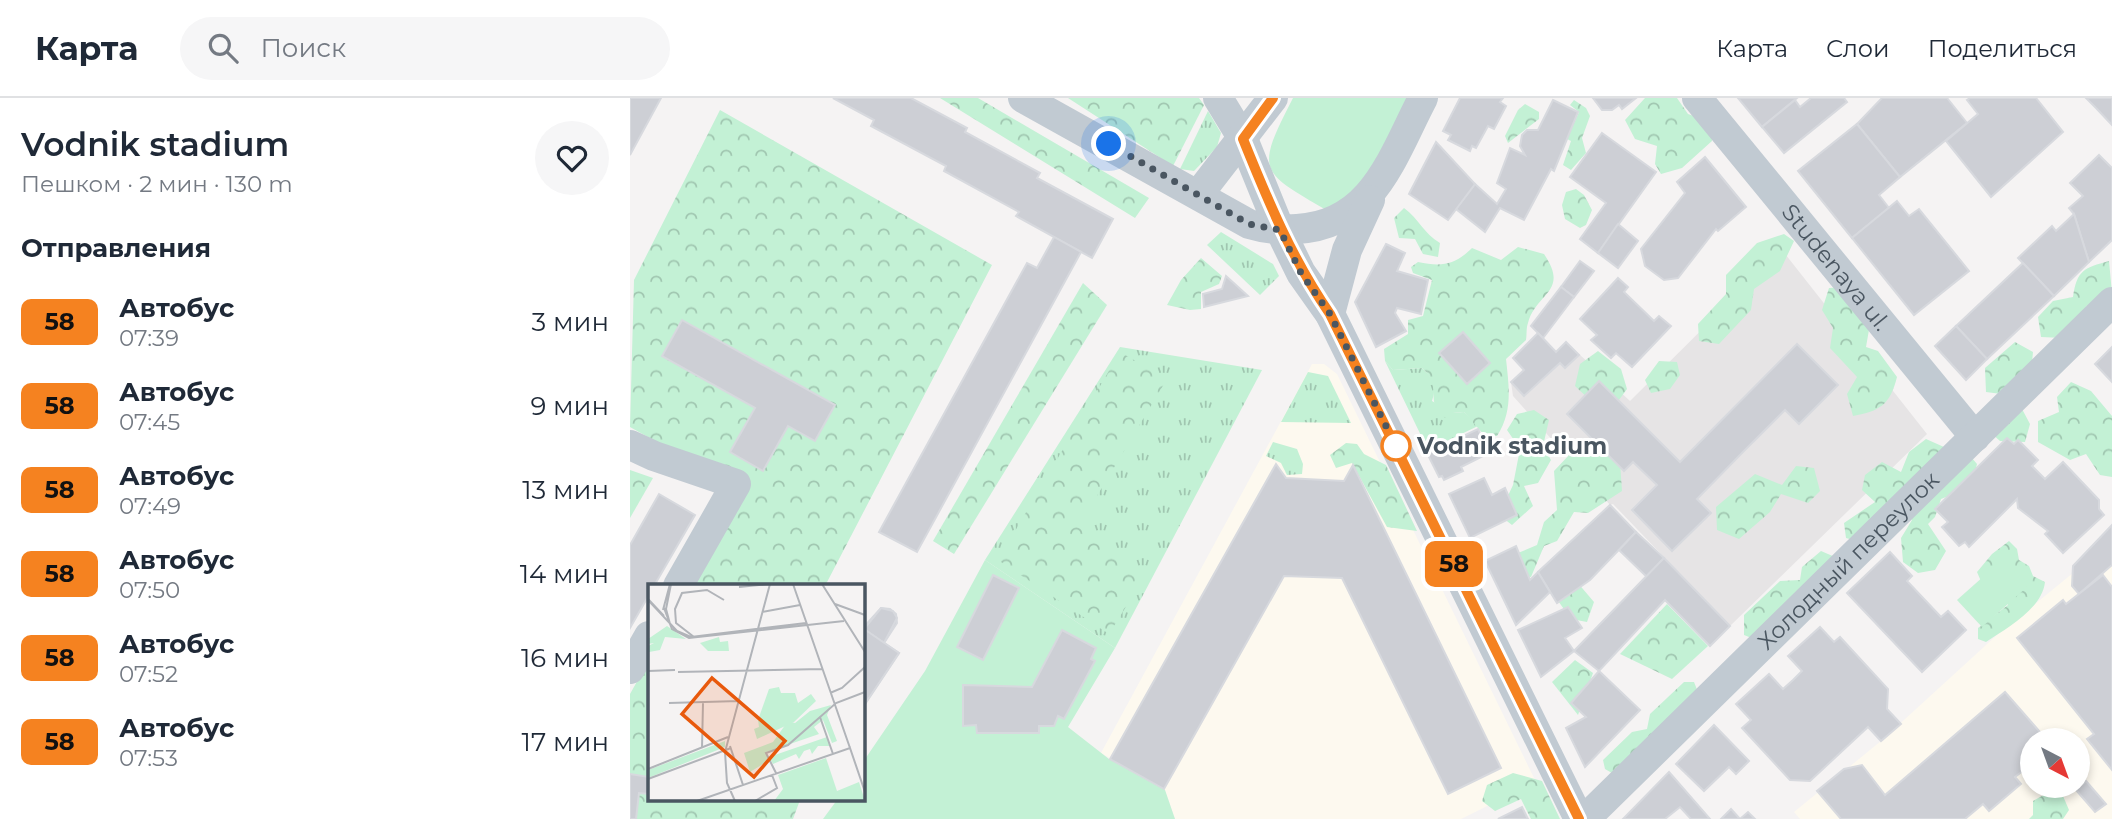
<!DOCTYPE html>
<html lang="ru">
<meta charset="utf-8">
<style>
body{margin:0;font-family:Montserrat,sans-serif;background:#f6f6f7;color:#1f2937;height:100vh;display:flex;flex-direction:column;font-size:26px;white-space:nowrap}
*{box-sizing:border-box;margin:0}
p{font-size:23px;color:#747a83}
.icon{flex:none;width:38px;height:38px;fill:none;stroke:currentColor;stroke-width:2;stroke-linecap:round;stroke-linejoin:round}
.map{position:relative;flex:1;overflow:hidden}
.details{display:flex;flex-direction:column;background:#fff;width:630px}
.details>*{flex:none}
.badge{padding:0 14px;border-radius:10px;font-size:24px;line-height:46px}
.needle{width:46px;rotate:139deg}
.controls{position:absolute;left:1390px;top:630px;display:grid;gap:14px}
.controls a{display:grid;place-items:center;width:70px;height:70px;border-radius:50%;background:#fff;box-shadow:0 4px 10px #0003;font-size:35px}
.you{position:absolute;width:35px;height:35px;margin:-18px;border:5px solid #fff;border-radius:50%;background:#1a73e8;box-shadow:0 0 0 10px #1a73e833}
.map>.badge{position:absolute;translate:-50% -50%;box-shadow:0 0 0 4px #fff}
h2{padding:0 21px;font-size:26px;line-height:63px}
.round{display:grid;place-items:center;flex:none;width:74px;height:74px;border-radius:37px;background:#f6f6f7}
.summary{display:flex;align-items:center;justify-content:space-between;height:119px;padding:0 21px}
h1{font-size:33px;font-weight:600;line-height:52px}
ul{padding:0;list-style:none}
li{display:flex;align-items:center;gap:21px;height:84px;padding:0 21px}
li div{flex:1}
li b{display:block;font-size:26px}
li em{font-style:normal}
li .badge{min-width:77px;font-weight:700;text-align:center}
header{display:flex;align-items:center;gap:42px;box-sizing:border-box;height:98px;padding:0 35px;background:#fff;border-bottom:2px solid #e0e1e3}
header strong{font-size:33px}
nav{display:flex;gap:38px;margin-inline-start:auto;font-size:24px}
.search{width:490px;height:63px;background:#f6f6f7;display:flex;align-items:center;gap:18px;box-sizing:border-box;padding:0 24px;border-radius:38px;color:#747a83;font-size:26px}
main{display:flex;flex:1;min-height:0}
.map>svg:first-child{display:block}
.commercial{fill:#fdf9ef;fill-rule:evenodd}
.education{fill:#e6e4e5}
.grass{fill:url(#grass-tufts)}
.forest{fill:url(#forest-crowns)}
.green{fill:#c3f1d5}
.building{fill:#cdcfd5;stroke:#d7d9de;stroke-width:2}
.lines{fill:none;stroke-linecap:round;stroke-linejoin:round}
.minor{stroke:#c1cad2;stroke-width:30}
.line-casing{stroke:#fff;stroke-width:16}
.line{stroke:#f58220;stroke-width:10}
.walk{stroke:#4a5661;stroke-width:7;stroke-dasharray:0 12.6}
.stop-dot{fill:#fff;stroke:#f58220;stroke-width:3.5}
.labels{text-anchor:middle;dominant-baseline:central;stroke-width:6;stroke-linejoin:round;paint-order:stroke}
.street-label{font-size:23px;fill:#4a5661;stroke:#fff}
.stop-label{font-size:23px;font-weight:bold;fill:#4a5661;stroke:#fff;text-anchor:start}
.inset-road{fill:none;stroke:#b1b4b9;stroke-width:2}
.view{fill:#e8590c;fill-opacity:0.15;stroke:#e8590c;stroke-width:3.5}
.inset-edge{fill:none;stroke:#4a5661;stroke-width:3.5}
</style>
<header>
<strong>Карта</strong>
<div class="search"><svg class="icon" aria-label="search" viewBox="0 0 24 24"><circle cx="10" cy="10" r="6"/><path d="M15 15l6 6"/></svg>Поиск</div>
<nav><a>Карта</a><a>Слои</a><a>Поделиться</a></nav>
</header>
<main>
<section class="details">
<div class="summary"><div><h1>Vodnik stadium</h1><p>Пешком · 2 мин · 130 m</p></div><a class="round"><svg class="icon" aria-label="heart" viewBox="0 0 24 24"><path d="M12 20l-8-8c-3-5 5-10 8-4 3-6 11-1 8 4z"/></svg></a></div>
<h2>Отправления</h2>
<ul>
<li><span class="badge" style="background:#f58220;color:#111">58</span><div><b>Автобус</b><p>07:39</p></div><em>3 мин</em></li>
<li><span class="badge" style="background:#f58220;color:#111">58</span><div><b>Автобус</b><p>07:45</p></div><em>9 мин</em></li>
<li><span class="badge" style="background:#f58220;color:#111">58</span><div><b>Автобус</b><p>07:49</p></div><em>13 мин</em></li>
<li><span class="badge" style="background:#f58220;color:#111">58</span><div><b>Автобус</b><p>07:50</p></div><em>14 мин</em></li>
<li><span class="badge" style="background:#f58220;color:#111">58</span><div><b>Автобус</b><p>07:52</p></div><em>16 мин</em></li>
<li><span class="badge" style="background:#f58220;color:#111">58</span><div><b>Автобус</b><p>07:53</p></div><em>17 мин</em></li>
</ul>
</section>
<div class="map">
<svg width="1482" height="721" viewBox="0 0 1482 721">
<defs>
<pattern id="grass-tufts" width="24" height="20" patternUnits="userSpaceOnUse" patternTransform="scale(1.75)"><rect width="24" height="20" fill="#c3f1d5"/><path d="M3 7l-1-3M5 7V3M7 7l1-3M15 17l-1-3M17 17v-4M19 17l1-3" fill="none" stroke="#a0c6b0"/></pattern>
<pattern id="forest-crowns" width="20" height="18" patternUnits="userSpaceOnUse" patternTransform="scale(1.75)"><rect width="20" height="18" fill="#c3f1d5"/><path d="M2 6a3 3 0 1 1 6 0M12 15a3 3 0 1 1 6 0" fill="none" stroke="#a0c6b0"/></pattern>
</defs>
<rect width="100%" height="100%" fill="#f5f3f3"/>
<g class="commercial">
<polygon points="682,266 694,266 707,276 906,684 831,721 545,721 535,692 471,655"/>
<path d="M1482,427V721H1170L1164,714L1251,643L1367,537L1443,475ZM1402,642H1447V688H1402Z"/>
</g>
<polygon class="education" points="1152,152 1297,336 1100,528 983,406 980,407 883,298 881,284 894,272 883,260 908,235 926,254 936,244 1000,303"/>
<g class="grass">
<polygon points="578,13 591,35 587,49 564,73 550,71"/>
<polygon points="591,134 643,166 649,178 630,197 577,147"/>
<polygon points="490,249 632,272 485,550 355,462"/>
<path d="M755,263L763,272L792,270C804,281 807,288 802,303L823,315L834,314L848,328L798,352Z"/>
<polygon points="678,274 698,278 721,325 651,324"/>
<polygon points="643,344 667,351 673,366 672,376 657,377 651,365 636,358"/>
</g>
<g class="forest">
<polygon points="310,0 348,0 519,100 505,120"/>
<polygon points="438,0 569,0 574,7 543,68"/>
<polygon points="1015,0 1047,0 1058,16 1081,24 1082,43 1052,70 1031,76 1025,66 1027,48 1005,41 995,22"/>
<polygon points="944,2 956,10 960,18 952,40 956,55 941,72 933,67 941,43 937,41 949,14 940,7"/>
<polygon points="895,6 909,14 909,21 878,45 875,38 888,12"/>
<polygon points="90,12 362,167 195,488 62,488 107,389 0,329 4,182"/>
<polygon points="946,91 954,97 962,112 956,127 950,130 935,121 932,107 936,94"/>
<path d="M774,110C789,121 794,136 810,145L808,159L793,156L785,141L769,140L764,120Z"/>
<polygon points="1154,136 1164,143 1150,173 1124,191 1121,212 1089,246 1069,243 1068,226 1096,196 1096,177 1127,145"/>
<path d="M888,149L914,156C940,194 906,195 898,225C896,230 897,237 896,242L876,261C879,289 883,313 867,338L854,337L834,314L823,315L815,320C793,303 814,289 792,270L763,272L755,263L754,251L778,236V222L793,218L802,182L783,175L781,169L788,164C812,169 825,167 842,150L871,162Z"/>
<polygon points="571,160 592,178 589,186 571,194 571,211 560,212 537,207 551,182"/>
<path d="M1479,163L1482,195L1472,206L1456,208L1454,225L1433,240L1411,239L1408,219L1423,203L1443,199C1447,172 1454,170 1479,163Z"/>
<polygon points="453,185 477,207 324,456 303,443"/>
<path d="M1216,189L1240,226L1236,249L1248,253L1267,279C1260,307 1250,313 1223,318L1217,296L1227,279L1200,250L1203,230L1192,212L1199,190Z"/>
<polygon points="1385,244 1403,254 1401,275 1379,297 1356,294 1355,270"/>
<polygon points="968,253 991,271 997,291 986,306 961,303 945,288 950,266"/>
<polygon points="490,254 537,281 452,423 512,483 479,536 368,462"/>
<polygon points="1029,263 1047,264 1050,277 1040,291 1021,295 1015,282"/>
<polygon points="1441,284 1461,293 1482,318 1482,379 1470,377 1456,356 1440,362 1408,344 1408,323 1429,314 1427,299"/>
<polygon points="1392,311 1400,326 1395,344 1370,343 1360,334"/>
<polygon points="904,312 919,322 913,348 921,362 908,385 894,388 903,408 882,427 869,417 883,387 890,351 877,332 887,316"/>
<polygon points="1296,341 1314,349 1230,444 1216,440 1214,425 1245,404 1232,392 1235,377 1252,364 1271,374 1279,354"/>
<polygon points="716,345 727,346 734,356 756,367 787,433 757,429 722,365 706,370 700,357"/>
<polygon points="971,346 990,364 992,393 958,415 944,414 927,443 914,448 901,479 888,477 888,455 907,447 914,424 927,412 924,373 940,356"/>
<path d="M1341,359L1347,366C1343,385 1329,395 1311,401L1305,419L1298,426L1316,453L1305,472L1288,475L1273,464L1271,440L1282,422L1277,414Z"/>
<polygon points="1166,368 1184,370 1190,393 1178,405 1151,396 1140,414 1109,441 1087,432 1086,409 1125,376 1152,387"/>
<polygon points="0,372 23,380 0,420"/>
<path d="M1379,443L1387,451L1389,462L1399,468L1403,478L1415,484C1412,511 1377,530 1356,544L1348,541V530L1378,507L1372,490L1353,488L1347,474L1362,456Z"/>
<polygon points="1191,453 1205,459 1129,543 1114,537 1114,517 1150,483 1170,482 1172,469"/>
<polygon points="947,484 964,504 957,524 941,521 926,500"/>
<polygon points="1037,506 1078,548 1042,581 990,556"/>
<polygon points="19,562 19,702 170,702 163,721 0,721 0,596"/>
<polygon points="945,562 963,575 948,617 922,584"/>
<polygon points="1054,584 1064,584 1068,594 987,678 975,671 973,662 1002,634 1017,631 1020,616"/>
<polygon points="883,675 912,683 930,721 901,721 891,701 865,713 852,703 857,687"/>
<polygon points="1418,688 1442,688 1433,698 1439,712 1433,721 1399,721 1403,717 1403,703 1417,695"/>
</g>
<g class="green">
<path d="M663,0H781L729,100L698,113C629,73 625,74 663,0Z"/>
<polygon points="355,462 485,550 438,629 479,661 535,692 545,721 193,721 207,702 233,702 233,664 295,573"/>
<polygon points="1372,462 1397,489 1352,529 1327,502"/>
</g>
<g class="building">
<polygon points="0,0 31,0 0,57"/>
<polygon points="203,0 281,0 337,30 335,34 410,75 407,80 483,121 462,160 386,118 389,114 314,73 316,68 241,28 244,22"/>
<polygon points="830,0 873,0 870,4 876,8 864,31 858,28 846,50 842,48 840,53 818,42 821,37 813,33"/>
<polygon points="963,0 1006,0 992,11 989,7 982,12 972,12"/>
<polygon points="1108,0 1167,0 1132,29"/>
<polygon points="1181,0 1214,0 1217,4 1154,55 1132,29 1165,2 1170,9"/>
<polygon points="1252,0 1317,0 1337,25 1270,79 1227,26"/>
<polygon points="1340,0 1406,0 1433,34 1361,99 1316,43 1348,16 1337,2"/>
<polygon points="1456,0 1482,0 1482,27 1466,10"/>
<polygon points="923,2 948,14 924,73 921,71 894,122 870,110 855,134 826,111 845,86 867,106 876,91 867,85 880,50 895,57 890,48 892,37 897,32 908,32"/>
<polygon points="1227,26 1270,79 1249,97 1259,110 1222,140 1168,73"/>
<polygon points="972,35 1026,74 968,155 950,141 976,105 940,79"/>
<polygon points="806,44 845,86 818,122 779,96"/>
<polygon points="1469,57 1482,70 1482,142 1459,164 1444,116 1439,110 1453,98 1440,85"/>
<polygon points="1075,59 1116,109 1088,133 1086,131 1048,180 1034,182 1015,168 1011,151 1055,95 1047,84"/>
<polygon points="1267,103 1279,118 1289,111 1339,173 1284,217 1222,140"/>
<polygon points="1444,116 1459,164 1424,198 1388,160 1422,128 1426,133"/>
<polygon points="988,126 1008,143 988,170 968,155"/>
<polygon points="424,139 451,154 287,454 249,434 397,165 407,170"/>
<polygon points="756,146 775,155 767,173 798,182 791,216 767,210 765,215 776,233 746,249 725,204"/>
<polygon points="950,163 964,173 944,199 931,189"/>
<polygon points="1393,165 1424,198 1357,261 1326,228"/>
<polygon points="596,178 618,198 574,209 573,196 592,191"/>
<polygon points="988,180 998,189 994,194 1024,223 1029,218 1041,228 1002,269 986,255 981,260 961,242 967,237 950,221"/>
<polygon points="931,189 944,199 913,240 901,228"/>
<polygon points="52,222 205,307 185,343 158,328 133,373 100,354 125,310 32,258"/>
<polygon points="1326,228 1357,261 1336,282 1305,248"/>
<polygon points="833,234 860,265 837,286 809,255"/>
<polygon points="908,235 926,254 936,244 949,257 935,270 930,265 894,298 881,284 894,272 883,260"/>
<polygon points="1167,246 1208,287 1169,326 1155,312 1111,356 1067,401 1081,415 1042,453 1002,412 1027,387 1003,364 994,373 937,316 969,283 1050,364"/>
<polygon points="1482,249 1482,284 1465,266"/>
<polygon points="848,331 859,355 831,369 833,373 814,382 812,378 809,379 797,355"/>
<polygon points="1377,340 1384,346 1388,342 1408,362 1402,368 1415,381 1433,364 1469,402 1469,411 1474,417 1433,455 1415,436 1418,433 1388,410 1387,401 1339,449 1335,444 1329,448 1312,429 1318,424 1305,411"/>
<polygon points="646,366 656,380 714,383 723,367 871,670 818,696 712,480 654,478 534,691 480,661"/>
<polygon points="854,380 862,397 875,390 887,417 840,440 819,396"/>
<polygon points="29,396 65,417 24,488 19,488 19,497 0,530 0,447"/>
<polygon points="980,407 1006,434 960,482 927,505 908,474"/>
<polygon points="1482,427 1482,467 1449,496 1442,488 1443,468"/>
<polygon points="1006,434 1034,460 1017,479 989,452"/>
<polygon points="886,448 900,482 908,474 920,494 886,527 855,463"/>
<polygon points="1260,454 1282,478 1277,483 1311,519 1318,513 1336,532 1292,574 1217,495"/>
<polygon points="1034,460 1100,528 1080,548 1035,502 969,573 944,553"/>
<polygon points="363,477 389,490 353,562 327,549"/>
<polygon points="1473,477 1482,489 1482,672 1457,641 1464,636 1387,540 1433,502 1436,506"/>
<polygon points="938,509 952,530 935,540 944,553 911,579 888,532"/>
<polygon points="251,510 260,511 266,516 267,525 254,545 269,555 233,609 233,530"/>
<polygon points="251,510 263,513 267,520 254,545 234,531"/>
<polygon points="1190,529 1204,544 1210,539 1258,591 1257,611 1271,626 1251,643 1238,629 1180,683 1160,682 1112,630 1121,622 1106,606 1139,576 1153,591 1163,582 1172,573 1158,558"/>
<polygon points="234,531 269,555 233,609 233,532"/>
<polygon points="432,532 466,550 461,561 465,563 434,621 428,618 424,628 409,628 409,635 347,635 346,627 333,628 333,587 402,589"/>
<polygon points="969,573 1010,612 955,669 936,630 956,619 941,605"/>
<polygon points="1375,594 1417,642 1402,642 1402,666 1385,679 1391,686 1359,713 1353,706 1335,721 1211,721 1187,693 1214,671 1232,667 1255,697"/>
<polygon points="1084,627 1119,663 1106,676 1099,669 1074,693 1046,666"/>
<polygon points="1039,674 1080,721 1061,721 1050,709 1035,721 993,721"/>
<polygon points="0,676 19,679 19,696 9,695 6,721 0,721"/>
<polygon points="1456,683 1476,706 1465,714 1446,692"/>
<polygon points="892,709 898,721 868,721"/>
<polygon points="1101,711 1110,721 1118,714 1125,721 1091,721"/>
</g>
<g class="lines">
<g class="minor">
<path d="M393,0L619,126C635,131 650,132 667,131C743,127 762,59 793,0"/>
<polyline points="588,0 613,41 650,132 671,175 700,216 949,721"/>
<path id="s1" d="M1067,0L1345,339"/>
<polyline points="568,97 643,0"/>
<polyline points="700,216 717,152 740,102"/>
<polyline points="0,347 24,358 106,386 48,488"/>
<polyline points="0,571 19,538"/>
<path id="s2" d="M955,721L1482,204"/>
</g>
</g>
<g class="lines">
<defs>
<path id="line" d="M643,0L613,41C638,103 662,161 700,216L949,721"/>
</defs>
<use href="#line" class="line-casing"/>
<use href="#line" class="line"/>
<polyline class="walk" points="479,46 619,126 650,132 671,175 700,216 766,348"/>
</g>
<circle class="stop-dot" cx="766" cy="348" r="14"/>
<g class="labels">
<g class="street-label">
<text stroke="none"><textPath href="#s1" startOffset="219">Studenaya ul.</textPath></text>
<text stroke="none"><textPath href="#s2" startOffset="369">Холодный переулок</textPath></text>
</g>
<g class="stop-label">
<text x="787" y="348">Vodnik stadium</text>
</g>
</g>
<g transform="translate(18 486)">
<rect width="217" height="217" fill="#f5f3f3"/>
<path d="M19,42L38,55L17,53L12,66L1,68L0,62L6,59L0,60V55ZM183,121L179,131L189,157L184,159L175,136L166,143L171,150L119,168L120,177L102,188L96,169L125,158L140,137L147,139L162,127ZM179,153L182,162H170L164,170L162,165L156,167L151,175L148,170L125,180L121,173ZM178,174L189,207L211,198L217,217H126L135,205L130,191Z" fill="#c3f1d5"/>
<path d="M71,53L72,58L80,57L81,67H60L52,59ZM131,103L133,109H147L150,119L163,110L168,117L146,138L109,155L106,145L111,143L110,136L121,105ZM77,157V163L0,194V186Z" fill="#c3f1d5"/>
<path class="inset-road" d="M145,0L202,164M174,0L217,68M91,3L121,0M0,15L16,32M0,16L29,47L43,53L158,39M187,20L217,31M16,24L24,45L41,54L196,37M15,26L22,0M114,28L152,21M22,40L18,25L23,0M46,53L28,39L27,25L34,9L59,6L76,16M0,87L27,86M30,88L174,85M182,109L194,104L217,83M21,119L91,117M172,133L185,170M82,162L95,201M54,164L55,119M0,185L80,153M128,189L118,169L140,161L188,119L217,108M0,195L83,164M49,217L202,164L217,208M87,217L79,199L77,168L122,0M107,217L129,204L124,191"/>
<path class="view" d="M64,94L137,157L106,193L34,130Z"/>
<rect width="217" height="217" class="inset-edge"/>
</g>
</svg>
<div class="controls">
<a><svg class="needle" viewBox="-14 -14 28 28"><path d="M0-13l5 13h-10z" fill="#e53935"/><path d="M0 13l5-13h-10z" fill="#747a83"/></svg></a>
</div>
<div class="you" style="left:479px;top:46px"></div>
<b class="badge" style="left:824px;top:466px;background:#f58220;color:#111">58</b>
</div>
</main>
